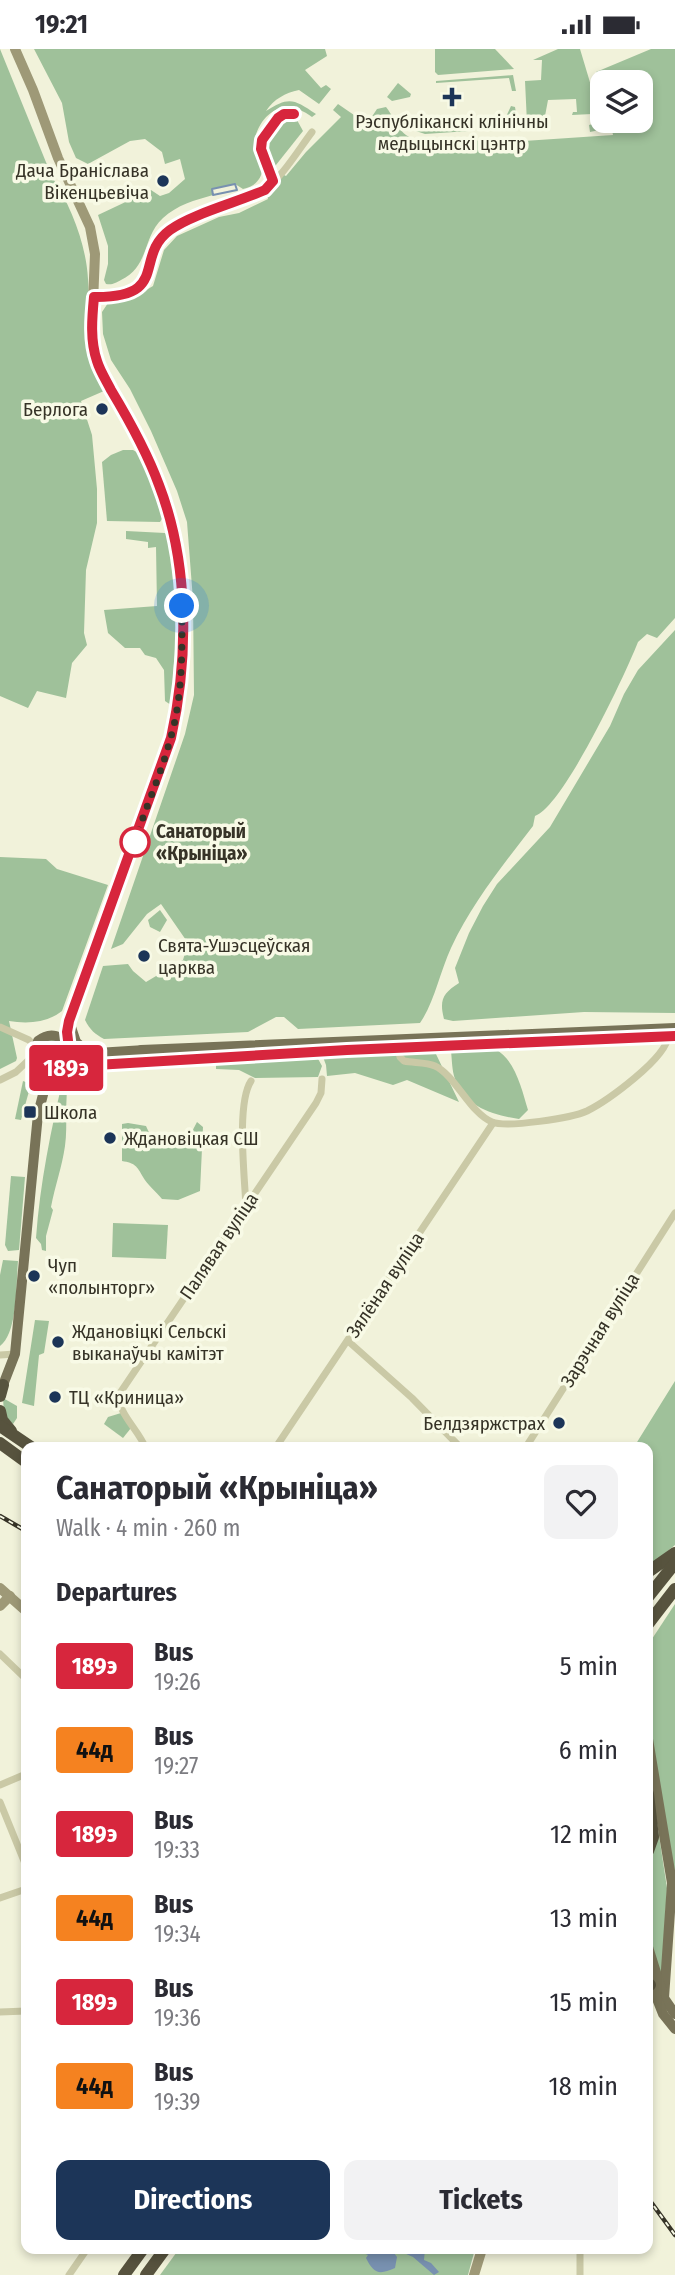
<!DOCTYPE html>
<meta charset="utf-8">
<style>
body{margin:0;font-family:"Fira Sans Condensed",sans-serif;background:#f2f2f3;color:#2b2b33;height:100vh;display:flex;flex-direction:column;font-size:26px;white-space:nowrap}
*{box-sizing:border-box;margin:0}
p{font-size:23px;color:#7c7c81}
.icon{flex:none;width:38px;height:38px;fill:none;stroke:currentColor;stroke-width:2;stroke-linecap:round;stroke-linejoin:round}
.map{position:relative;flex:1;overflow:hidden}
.side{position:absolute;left:21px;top:1393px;width:632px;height:812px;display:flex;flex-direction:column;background:#fff;border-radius:14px;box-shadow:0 4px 10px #0003}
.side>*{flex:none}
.badge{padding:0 14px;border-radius:5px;font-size:24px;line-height:46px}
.tools{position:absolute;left:590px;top:21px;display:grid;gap:14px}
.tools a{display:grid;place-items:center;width:63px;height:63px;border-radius:14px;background:#fff;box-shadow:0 4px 10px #0003;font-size:35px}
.you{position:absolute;width:35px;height:35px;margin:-18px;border:5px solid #fff;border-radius:50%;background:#1a73e8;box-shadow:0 0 0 10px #1a73e833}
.map>.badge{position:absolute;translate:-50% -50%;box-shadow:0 0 0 4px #fff}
h2{padding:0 35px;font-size:26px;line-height:63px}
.round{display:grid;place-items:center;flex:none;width:74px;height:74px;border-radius:14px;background:#f2f2f3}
.headline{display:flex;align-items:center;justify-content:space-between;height:119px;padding:0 35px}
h1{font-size:33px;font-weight:700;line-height:52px}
.action{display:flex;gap:14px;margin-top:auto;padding:14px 35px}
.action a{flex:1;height:80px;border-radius:14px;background:#1c3558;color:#fff;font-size:28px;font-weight:700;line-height:80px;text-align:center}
.action a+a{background:#f2f2f3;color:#2b2b33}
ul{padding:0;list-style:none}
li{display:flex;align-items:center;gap:21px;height:84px;padding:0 35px}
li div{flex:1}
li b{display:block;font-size:26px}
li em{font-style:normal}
li .badge{min-width:77px;font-weight:700;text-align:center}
.status{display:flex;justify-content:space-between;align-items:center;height:49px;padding:0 35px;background:#fff;direction:ltr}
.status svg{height:19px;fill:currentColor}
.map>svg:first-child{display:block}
.green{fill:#9fc19a}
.water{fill:#7891b0}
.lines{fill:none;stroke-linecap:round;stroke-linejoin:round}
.stream{stroke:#7891b0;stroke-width:2}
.street{stroke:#cac9a6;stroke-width:7}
.secondary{stroke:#9e9977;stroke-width:10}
.primary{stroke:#787358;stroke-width:10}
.highway{stroke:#57533e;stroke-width:12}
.rail-casing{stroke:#363327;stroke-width:4.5}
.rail{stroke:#f8fae6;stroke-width:2;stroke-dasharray:5;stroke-linecap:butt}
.line-casing{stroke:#fff;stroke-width:16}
.line{stroke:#d7263d;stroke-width:10}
.walk{stroke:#363327;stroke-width:7;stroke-dasharray:0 12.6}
.poi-dot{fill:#1c3558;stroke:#f8fae6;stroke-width:2.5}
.stop-dot{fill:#fff;stroke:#d7263d;stroke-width:3.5}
.labels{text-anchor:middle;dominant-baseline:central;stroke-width:7;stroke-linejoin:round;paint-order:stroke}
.poi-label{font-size:19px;fill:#363327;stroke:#f8fae6;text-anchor:start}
.stop-label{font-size:19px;font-weight:bold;fill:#363327;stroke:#f8fae6;text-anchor:start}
.street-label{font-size:19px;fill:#363327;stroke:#f8fae6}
</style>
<div class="status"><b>19:21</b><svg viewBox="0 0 49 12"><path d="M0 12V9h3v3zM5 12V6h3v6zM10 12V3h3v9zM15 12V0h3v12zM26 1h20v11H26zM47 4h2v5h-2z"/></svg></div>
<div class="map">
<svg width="675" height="2226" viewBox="0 0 675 2226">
<rect width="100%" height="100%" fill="#f1f2da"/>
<g class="green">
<path d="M0,0L52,128C71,157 86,195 88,230C91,274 83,300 104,342L81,352L92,386L97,440V474L86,521L84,584L87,596L72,614L66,649L37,642L28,659L0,647Z"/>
<path d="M34,0H325L327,7L305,21L321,39L326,36L331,40L319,55L299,41C285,44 274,50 266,62C289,47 294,50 316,65L312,68C285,47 260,63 254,93L256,97L261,82L258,101L268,126L266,128L262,118C263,130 254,138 243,140L235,135L212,140L213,146C195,151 177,156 163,169C142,188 150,217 121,231C115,234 113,236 106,235L104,231L108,215V197L98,166L151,141L160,147L169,144L185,130L180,110L165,115L162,103L145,90L130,92L88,115L76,109L69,93L62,54Z"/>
<polygon points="435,0 495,0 514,20 438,26 435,23"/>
<polygon points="558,0 580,0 604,80 590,83 589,76 593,75 592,65 572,66 573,63 577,63 576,50 548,51 545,67 536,68 534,76 527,74 525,32 541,31 542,11 533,11"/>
<path d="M651,0H675V569L657,589L647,585L638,593C626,624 563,758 535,767L533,777C503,816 472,854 451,899C440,923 434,954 420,974L298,980L284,968H276L248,983L104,990C95,985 90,981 85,971L103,917L128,915L133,922L146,933L183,911L188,894L161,855L147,865L123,895L111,900L185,685L194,646L193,551L187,473L177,442L151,382L130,340L111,311L103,285L102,263L108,254L136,247L153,237L164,201L177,187L219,168L239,164L268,150L266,144L282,125L286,127L306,103L341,68L333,61L338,55L367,75L377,60L386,58C397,72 398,86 417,91L524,92L613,86L610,72H640V33H602V45L596,23Z"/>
<polygon points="513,26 516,42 512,42 509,29 436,34 436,32"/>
<polygon points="398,34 411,45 410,48 392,52 387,48"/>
<polygon points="511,57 515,58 516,64 509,65 509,73 516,73 515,77 481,79 482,73 504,72"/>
<polygon points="288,69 297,71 303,82 272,121 263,96 279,72"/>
<polygon points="471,75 469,82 425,85 416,82 416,78"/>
<polygon points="123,401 133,401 140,405 163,468 160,473 107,472 102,413 111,406"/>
<polygon points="126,482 165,484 172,493 178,559 171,656 165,652 164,621 156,609 145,606 140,599 125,599 108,584 104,561 157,557 156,498 148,499 148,493 126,490"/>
<path d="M675,581V964L584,963L453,972L444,970C439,951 443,944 459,934L455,919L469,884L483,857L497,835L550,778L610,677L624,645L638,621Z"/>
<path d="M0,808L46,810L57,820L108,836L62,962C47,974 27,975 9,972L17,1009L16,1012L0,1020Z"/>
<polygon points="160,861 167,871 160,883 150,878 148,871"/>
<circle cx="52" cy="1004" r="14"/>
<path d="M495,1000C515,1010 522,1041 528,1061L519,1070C493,1066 465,1058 455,1030C452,1022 452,1011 451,1002Z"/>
<polygon points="435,1003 459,1053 407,1031 393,1036 355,1024 327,1027 326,1016 323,1008"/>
<polygon points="317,1008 322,1017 318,1028 255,1029 239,1021 216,1020 216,1010"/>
<path d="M80,1025L69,1029C64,1052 68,1075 65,1097C62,1118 55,1137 51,1158L53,1161L46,1187V1202L42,1201L41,1195L36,1189C40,1134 51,1080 64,1026Z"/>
<polygon points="23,1032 31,1035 21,1071 15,1070"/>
<path d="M197,1073L203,1078L200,1142L178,1151L162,1150C156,1143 147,1135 143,1128C137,1117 135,1114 122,1112V1075L128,1074L146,1077L151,1088L187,1092Z"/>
<polygon points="11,1127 25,1128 19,1201 8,1202 5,1196"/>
<polygon points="113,1174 168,1176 166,1210 112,1208"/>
<path d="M3,1211L18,1212C16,1234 18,1284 0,1297V1226Z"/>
<polygon points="35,1271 49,1272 44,1304 39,1306 34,1357 22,1354"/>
<polygon points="675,1332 675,1496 648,1518 648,1398 634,1398"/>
<polygon points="3,1349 17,1357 17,1369 13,1375 4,1366"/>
<polygon points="121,1364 131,1379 123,1389 104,1375 108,1368"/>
<polygon points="675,1555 675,1843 648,1671 648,1596"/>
<polygon points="648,1715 667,1839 662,1926 659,1925 648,1876 648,1810 655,1797 658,1781"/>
<polygon points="179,2200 475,2200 468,2226 160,2226"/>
</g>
<g class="water">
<path d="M353,2200H391L397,2208L395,2219C379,2226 374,2225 366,2209L368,2206Z"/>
<polygon points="395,2200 425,2200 424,2211 431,2214 439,2223 434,2226 413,2208"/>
</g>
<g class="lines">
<polygon class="stream" points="235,135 237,141 213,146 212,140"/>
<g class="street">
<path d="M94,248C171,249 133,209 170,181C197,161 235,159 264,141C281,130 299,100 312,83"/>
<polyline points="0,978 29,991 35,998"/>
<path d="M398,999L400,1008L404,1012C414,1014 426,1013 435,1017C455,1026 470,1064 492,1073C507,1079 572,1069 587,1062C607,1052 667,1009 668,987"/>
<polyline points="0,1031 16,1023 34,1006"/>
<path d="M246,1159C245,1130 236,1055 251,1032"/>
<polyline points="348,1292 412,1349 460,1398"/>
<polyline points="0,1306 15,1305"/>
<path d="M145,1398C139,1381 115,1362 120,1344L316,1054L321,1044L322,1030"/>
<polyline points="276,1398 493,1074"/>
<polyline points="526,1398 675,1164"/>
<polyline points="0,1605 26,1630"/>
<polyline points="0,1736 26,1725"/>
<polyline points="0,1753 26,1817"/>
<polyline points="0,1849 26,1840"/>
<polyline points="0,1963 26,1962"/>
<polyline points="580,2200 580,2226"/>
<polyline points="69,2226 87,2200"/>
</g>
<g class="secondary">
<polyline points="15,0 33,41 58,109 90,178 95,205 92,278 96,311 144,401 159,435 173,476 182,557 179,637 171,689 69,972 68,994"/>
<polyline points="0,1539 26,1562"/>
<polyline points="0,1557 10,1547"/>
<polyline points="474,2226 482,2200"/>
</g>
<g class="primary">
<polyline points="69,972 76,993 83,999"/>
<polyline points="141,1001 675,979"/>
<path d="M145,1001L81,1005C66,996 57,977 38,992L34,1006L41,1019L53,1022L79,1017L211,1008L675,987"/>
<polyline points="3,1336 15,1305 38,1065 45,1038 44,1020"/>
<polyline points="648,1690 672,1834 664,1949"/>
<polyline points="648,1898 664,1949 675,1965"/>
<polyline points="648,1927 663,1965 675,1980"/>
</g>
<g class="highway">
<polyline points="0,1347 3,1336"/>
<polyline points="0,1362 2,1371 11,1382"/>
<polyline points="0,1377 31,1398"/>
<polyline points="0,1394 26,1413"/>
<polyline points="648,1523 675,1504"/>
<polyline points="648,1548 675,1514"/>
<polyline points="648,1575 675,1540"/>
<polyline points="648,1745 653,1788 648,1802"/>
<polyline points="648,1934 650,1936"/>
<polyline points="124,2226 143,2200"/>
<polyline points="146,2226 165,2200"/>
</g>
<defs>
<g id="rail">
<polyline points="0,1467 26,1482"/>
<polyline points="648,2149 675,2186"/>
</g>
</defs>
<use href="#rail" class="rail-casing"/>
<use href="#rail" class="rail"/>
</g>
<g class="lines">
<defs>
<path id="line" d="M294,65H284L278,69L262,91L261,100L273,132L265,141C238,153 192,165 170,181C133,208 171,249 94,248C92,269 90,292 97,312C100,322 106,331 111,341C129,371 147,403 159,436C189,514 189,608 171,689L69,972L67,983L70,1008L62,1020L79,1017L347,1001L675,987"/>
</defs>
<use href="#line" class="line-casing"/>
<use href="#line" class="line"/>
<path class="walk" d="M135,793C145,759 161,726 170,691C183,648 182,602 182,557"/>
</g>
<g class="poi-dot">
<path d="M448.5 37.5h7v7h7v7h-7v7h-7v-7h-7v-7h7z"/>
<circle cx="163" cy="132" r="7"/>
<circle cx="102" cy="360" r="7"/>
<circle cx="144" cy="907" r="7"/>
<rect x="23" y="1056" width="14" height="14" rx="3.5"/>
<circle cx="110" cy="1089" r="7"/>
<circle cx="34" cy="1227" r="7"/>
<circle cx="58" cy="1293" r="7"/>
<circle cx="55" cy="1348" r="7"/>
<circle cx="559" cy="1374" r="7"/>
</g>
<circle class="stop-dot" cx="135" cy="793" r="14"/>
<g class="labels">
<g class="poi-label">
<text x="452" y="72" text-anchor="middle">Рэспубліканскі клінічны<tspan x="452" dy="22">медыцынскі цэнтр</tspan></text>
<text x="149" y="121" text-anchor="end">Дача Браніслава<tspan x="149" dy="22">Вікенцьевіча</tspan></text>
<text x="88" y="360" text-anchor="end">Берлога</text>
<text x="158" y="896">Свята-Ушэсцеўская<tspan x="158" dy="22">царква</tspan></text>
<text x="44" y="1063">Школа</text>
<text x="124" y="1089">Ждановіцкая СШ</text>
<text x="48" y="1216">Чуп<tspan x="48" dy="22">«полынторг»</tspan></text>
<text x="72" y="1282">Ждановіцкі Сельскі<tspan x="72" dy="22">выканаўчы камітэт</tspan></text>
<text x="69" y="1348">ТЦ «Криница»</text>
<text x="545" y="1374" text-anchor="end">Белдзяржстрах</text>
</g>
<g class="stop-label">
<text x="156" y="782">Санаторый<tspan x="156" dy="22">«Крыніца»</tspan></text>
</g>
<g class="street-label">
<text transform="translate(219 1197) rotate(-56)">Палявая вуліца</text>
<text transform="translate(385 1236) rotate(-56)">Зялёная вуліца</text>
<text transform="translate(600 1281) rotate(-58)">Зарэчная вуліца</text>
</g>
</g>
</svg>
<div class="tools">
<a><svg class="icon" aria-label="layers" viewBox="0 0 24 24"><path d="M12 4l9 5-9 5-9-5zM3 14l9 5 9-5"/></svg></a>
</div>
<div class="you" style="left:182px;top:557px"></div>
<b class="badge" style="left:66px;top:1019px;background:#d7263d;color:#fff">189э</b>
<section class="side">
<div class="headline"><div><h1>Санаторый «Крыніца»</h1><p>Walk · 4 min · 260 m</p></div><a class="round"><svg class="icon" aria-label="heart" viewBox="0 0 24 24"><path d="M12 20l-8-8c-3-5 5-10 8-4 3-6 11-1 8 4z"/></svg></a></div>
<h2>Departures</h2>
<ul>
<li><span class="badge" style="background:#d7263d;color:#fff">189э</span><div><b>Bus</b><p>19:26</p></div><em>5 min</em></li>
<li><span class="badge" style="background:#f58220;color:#111">44д</span><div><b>Bus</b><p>19:27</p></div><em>6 min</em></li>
<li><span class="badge" style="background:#d7263d;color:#fff">189э</span><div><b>Bus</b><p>19:33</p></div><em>12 min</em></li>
<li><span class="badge" style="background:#f58220;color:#111">44д</span><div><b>Bus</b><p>19:34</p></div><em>13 min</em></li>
<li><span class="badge" style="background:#d7263d;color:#fff">189э</span><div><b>Bus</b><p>19:36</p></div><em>15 min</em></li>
<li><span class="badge" style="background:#f58220;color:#111">44д</span><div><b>Bus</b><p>19:39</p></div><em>18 min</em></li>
</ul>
<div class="action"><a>Directions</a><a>Tickets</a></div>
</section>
</div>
